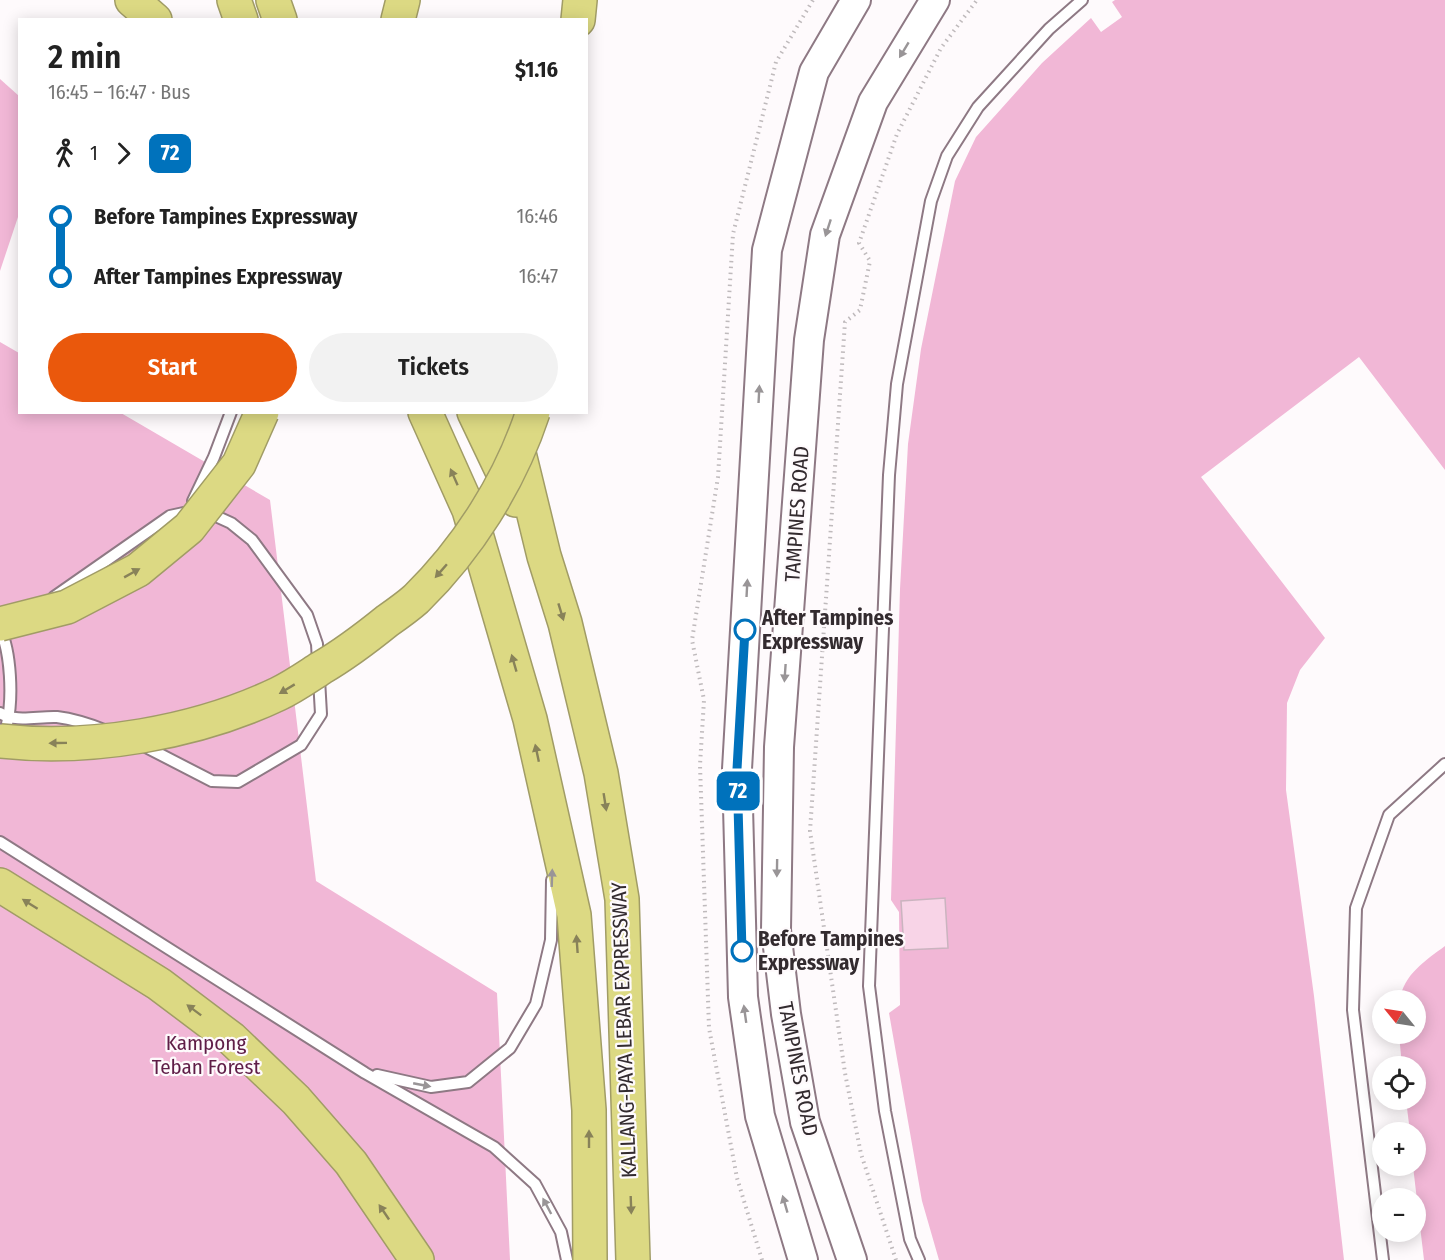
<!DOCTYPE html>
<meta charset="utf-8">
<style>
body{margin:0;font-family:"Fira Sans Condensed",sans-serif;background:#f2f2f2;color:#222;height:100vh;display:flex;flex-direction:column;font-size:22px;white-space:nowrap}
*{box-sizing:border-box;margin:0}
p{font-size:20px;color:#767676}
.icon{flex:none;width:33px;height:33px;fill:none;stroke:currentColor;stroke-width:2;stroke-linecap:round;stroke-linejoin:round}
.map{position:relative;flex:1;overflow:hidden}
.details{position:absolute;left:18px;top:18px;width:570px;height:396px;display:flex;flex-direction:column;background:#fff;border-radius:0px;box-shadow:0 3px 15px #0003}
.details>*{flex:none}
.badge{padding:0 12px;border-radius:9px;font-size:21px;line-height:39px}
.needle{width:39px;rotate:300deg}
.fabs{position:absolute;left:1372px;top:990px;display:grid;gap:12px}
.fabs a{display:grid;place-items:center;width:54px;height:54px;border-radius:50%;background:#fff;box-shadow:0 3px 15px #0003;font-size:30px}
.map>.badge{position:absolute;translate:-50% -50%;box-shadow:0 0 0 3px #fff}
.legs{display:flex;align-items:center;gap:9px;height:66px;padding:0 30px;font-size:20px}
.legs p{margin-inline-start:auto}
.overview{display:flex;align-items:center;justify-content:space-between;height:102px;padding:0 30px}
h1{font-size:33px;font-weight:600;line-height:45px}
.action{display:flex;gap:12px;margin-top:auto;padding:12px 30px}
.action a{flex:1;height:69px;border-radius:36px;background:#ea580c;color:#fff;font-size:24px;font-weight:600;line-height:69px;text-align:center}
.action a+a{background:#f2f2f2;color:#222}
ul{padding:0 30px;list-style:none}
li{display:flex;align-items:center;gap:21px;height:60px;font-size:22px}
li i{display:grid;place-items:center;width:9px;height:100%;margin:0 8px;background:currentColor}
li i::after{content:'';width:15px;height:15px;margin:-8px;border:4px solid;border-radius:50%;background:#fff}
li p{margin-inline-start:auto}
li:first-child i{background:linear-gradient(#0000 50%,currentColor 0)}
li:last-child i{background:linear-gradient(currentColor 50%,#0000 0)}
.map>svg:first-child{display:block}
.green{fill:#f1b7d6}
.building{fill:#f8d4e7;stroke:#cab4bf;stroke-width:1.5}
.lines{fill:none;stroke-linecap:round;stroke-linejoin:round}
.lane-casing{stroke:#8e7984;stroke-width:14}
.secondary-casing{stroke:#8e7984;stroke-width:32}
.highway-casing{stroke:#a19c66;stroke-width:36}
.path{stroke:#bfbabc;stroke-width:4;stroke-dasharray:1.5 4.5;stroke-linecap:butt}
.lane{stroke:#fff;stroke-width:10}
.secondary{stroke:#fff;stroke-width:28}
.highway{stroke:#dcd983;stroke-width:33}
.highway-bridge-casing{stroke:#a19c66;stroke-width:36;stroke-linecap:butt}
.highway-bridge{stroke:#dcd983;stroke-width:33}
.oneway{fill:#999597}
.oneway2{fill:#888259}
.line-1-casing{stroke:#fff;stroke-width:14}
.line-1{stroke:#0072bc;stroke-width:9}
.stop-1-dot{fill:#fff;stroke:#0072bc;stroke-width:3}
.labels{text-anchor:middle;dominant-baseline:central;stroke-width:4.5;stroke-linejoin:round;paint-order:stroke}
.street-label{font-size:21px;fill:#332b2f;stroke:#fefafc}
.stop-label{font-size:21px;font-weight:bold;fill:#332b2f;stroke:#fefafc;text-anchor:start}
.park-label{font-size:21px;fill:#5f1d47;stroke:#fefafc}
</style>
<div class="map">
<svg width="1445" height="1260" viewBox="0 0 1445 1260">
<rect width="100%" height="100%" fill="#fefafc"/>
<g class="green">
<polygon points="1115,0 1445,0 1445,470 1359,357 1201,477 1325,638 1300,670 1287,703 1286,790 1314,996 1344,1260 939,1260 922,1201 889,1013 900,1005 899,912 891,900 900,589 908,444 921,349 955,181 976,137 1042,63 1091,18 1101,32 1122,17 1112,2"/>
<polygon points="0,79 19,96 19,214 0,271"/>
<polygon points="0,342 19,353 20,412 121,413 270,500 316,881 497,993 510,1260 0,1260"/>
<path d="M1445,946V1260H1424L1413,1166H1416V1132H1410L1406,1100H1416V1066H1402L1399,1034H1416V1000H1400C1403,975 1426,960 1445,946Z"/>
</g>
<polygon class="building" points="945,898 948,948 904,950 901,901"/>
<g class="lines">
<defs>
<g id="lane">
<polyline points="193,501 214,457 231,412"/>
<polyline points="54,597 170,516 188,512 209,513 231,523 252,540 307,615 317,644 321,714 301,745 238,782 212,781 144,746"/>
<path d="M0,629C11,652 13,698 7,724"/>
<path d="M0,713C16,723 38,716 57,717C73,719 89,724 104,730"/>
<polyline points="0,842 365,1073 494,1147 535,1184 561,1232 567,1260"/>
<polyline points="377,1075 431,1087 468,1082 510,1048 536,1004 551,940 552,880"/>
<polyline points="919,1260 910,1239 885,1111 869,986 889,475 897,384 931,201 947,156 978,107 1049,29 1082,0"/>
<polyline points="1383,1260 1353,1010 1356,908 1389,815 1445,764"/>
</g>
<g id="secondary">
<polyline points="803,1260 760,1116 743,997 737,769 767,250 814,72 856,0"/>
<polyline points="852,1260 805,1122 786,1014 776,930 779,747 809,340 825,235 873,102 935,0"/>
</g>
<g id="highway">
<polyline points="132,0 155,20"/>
<polyline points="234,0 241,20"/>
<polyline points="273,0 280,20"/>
<polyline points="398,20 403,0"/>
<polyline points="578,20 580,0"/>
<polyline points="425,412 469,510 530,719 574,915 589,1110 590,1260"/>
<polyline points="474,412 516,500"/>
<polyline points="509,412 544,556 565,623 601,773 622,899 633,1260"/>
<polyline points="0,885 159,984 232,1039 296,1100 351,1163 417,1260"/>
</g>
</defs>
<use href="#lane" class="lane-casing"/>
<use href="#secondary" class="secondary-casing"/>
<use href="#highway" class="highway-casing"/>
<g class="path">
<polyline points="762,1260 737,1178 709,1028 700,765 704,700 692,640 718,477 733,234 776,62 813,0"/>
<polyline points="896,1260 861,1154 845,1073 810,831 845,322 860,310 870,261 859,243 897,134 941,48 977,0"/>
</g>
<use href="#lane" class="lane"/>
<use href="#secondary" class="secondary"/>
<use href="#highway" class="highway"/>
<defs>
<g id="highway-bridge">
<polyline points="0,624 67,607 138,570 189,528 239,464 262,412"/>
<path d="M0,741C90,751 196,733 278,694C293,687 307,677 321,668C345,654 366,638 387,621C397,614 407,607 416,599C468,548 510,482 533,412"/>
</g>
</defs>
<use href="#highway-bridge" class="highway-bridge-casing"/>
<use href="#highway-bridge" class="highway-bridge"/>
</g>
<defs><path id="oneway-solid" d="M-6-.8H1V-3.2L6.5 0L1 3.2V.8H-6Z" transform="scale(1.5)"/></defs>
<g class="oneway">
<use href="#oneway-solid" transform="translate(904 50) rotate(121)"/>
<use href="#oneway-solid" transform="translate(828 228) rotate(108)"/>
<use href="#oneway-solid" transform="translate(759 394) rotate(-87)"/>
<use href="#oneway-solid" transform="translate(747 588) rotate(-87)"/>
<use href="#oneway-solid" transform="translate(785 673) rotate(94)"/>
<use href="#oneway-solid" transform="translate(777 868) rotate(91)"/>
<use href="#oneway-solid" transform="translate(552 878) rotate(-88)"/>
<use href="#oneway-solid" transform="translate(745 1014) rotate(-98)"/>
<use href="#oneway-solid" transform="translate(422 1085) rotate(11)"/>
<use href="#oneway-solid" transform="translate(785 1204) rotate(-106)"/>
<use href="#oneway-solid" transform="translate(547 1206) rotate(-118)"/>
</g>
<g class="oneway2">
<use href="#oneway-solid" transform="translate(454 477) rotate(-114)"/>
<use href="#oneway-solid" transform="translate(441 571) rotate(131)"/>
<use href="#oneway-solid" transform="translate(132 573) rotate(-29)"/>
<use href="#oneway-solid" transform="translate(561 612) rotate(73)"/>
<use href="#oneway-solid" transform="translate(514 663) rotate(-106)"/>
<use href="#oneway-solid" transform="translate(287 689) rotate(149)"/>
<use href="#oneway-solid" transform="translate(58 743) rotate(179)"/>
<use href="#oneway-solid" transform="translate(537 753) rotate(-102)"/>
<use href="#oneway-solid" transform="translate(605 802) rotate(81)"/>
<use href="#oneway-solid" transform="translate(30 904) rotate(-148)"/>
<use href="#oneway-solid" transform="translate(577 944) rotate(-94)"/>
<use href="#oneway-solid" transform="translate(194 1010) rotate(-143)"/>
<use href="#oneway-solid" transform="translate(589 1139) rotate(-90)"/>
<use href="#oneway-solid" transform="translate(631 1205) rotate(88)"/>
<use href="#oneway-solid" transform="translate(384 1212) rotate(-124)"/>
</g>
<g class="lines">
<defs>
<polyline id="line-1" points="742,951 737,769 745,630"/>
</defs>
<use href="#line-1" class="line-1-casing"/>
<use href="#line-1" class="line-1"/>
</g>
<g class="stop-1-dot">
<circle cx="745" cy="630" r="10"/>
<circle cx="742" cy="951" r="10"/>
</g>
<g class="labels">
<g class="street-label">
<text transform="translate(797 514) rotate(-86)">TAMPINES ROAD</text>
<text transform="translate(624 1030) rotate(-92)">KALLANG-PAYA LEBAR EXPRESSWAY</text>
<text transform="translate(798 1069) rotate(79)">TAMPINES ROAD</text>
</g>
<g class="stop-label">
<text x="762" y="618">After Tampines<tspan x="762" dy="24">Expressway</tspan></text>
<text x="758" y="939">Before Tampines<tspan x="758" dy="24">Expressway</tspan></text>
</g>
<g class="park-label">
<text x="206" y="1043">Kampong<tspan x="206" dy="24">Teban Forest</tspan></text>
</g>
</g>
</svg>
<div class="fabs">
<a><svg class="needle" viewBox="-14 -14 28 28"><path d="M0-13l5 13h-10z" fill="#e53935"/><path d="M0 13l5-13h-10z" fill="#767676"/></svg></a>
<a><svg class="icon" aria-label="locate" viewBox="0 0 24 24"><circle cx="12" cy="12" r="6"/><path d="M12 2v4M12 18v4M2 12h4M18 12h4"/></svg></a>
<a>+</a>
<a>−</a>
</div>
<b class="badge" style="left:738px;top:791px;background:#0072bc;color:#fff">72</b>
<section class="details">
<div class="overview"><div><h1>2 min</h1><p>16:45 – 16:47 · Bus</p></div><b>$1.16</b></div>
<div class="legs"><svg class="icon" aria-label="walk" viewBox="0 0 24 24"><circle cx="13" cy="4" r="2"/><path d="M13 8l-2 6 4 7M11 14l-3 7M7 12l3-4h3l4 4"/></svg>1<svg class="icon" aria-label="forward" viewBox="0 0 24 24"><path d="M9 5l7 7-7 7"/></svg><b class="badge" style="background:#0072bc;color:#fff">72</b></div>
<ul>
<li><i style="color:#0072bc"></i><b>Before Tampines Expressway</b><p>16:46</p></li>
<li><i style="color:#0072bc"></i><b>After Tampines Expressway</b><p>16:47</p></li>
</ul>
<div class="action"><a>Start</a><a>Tickets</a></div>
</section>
</div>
